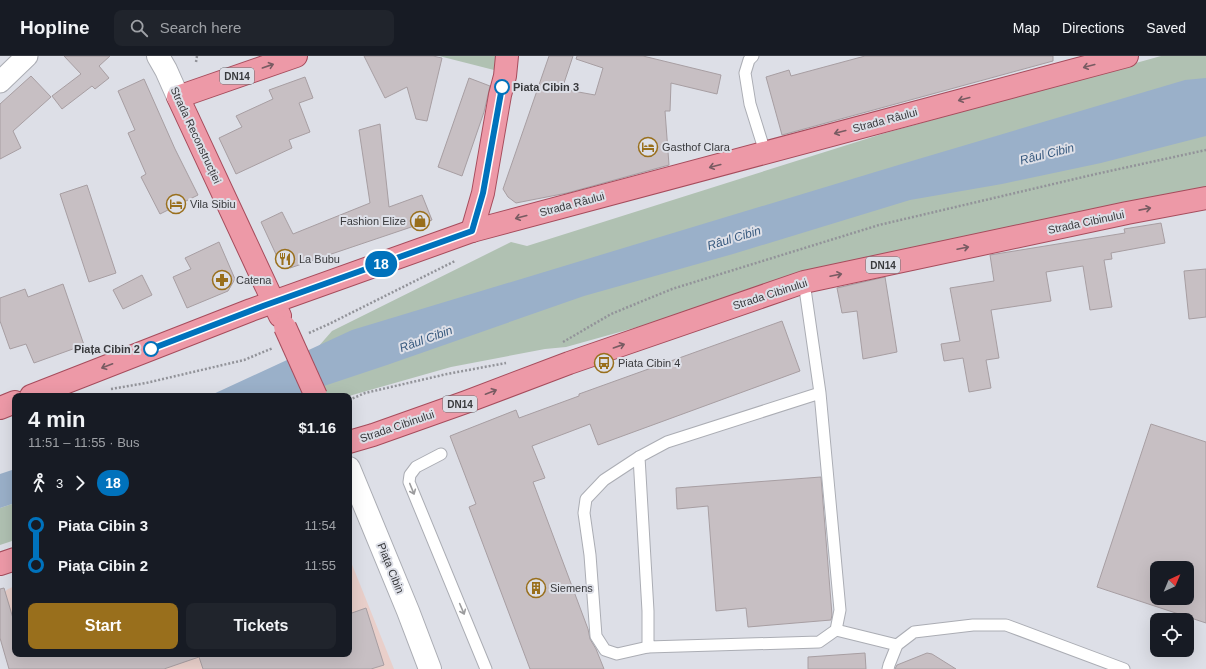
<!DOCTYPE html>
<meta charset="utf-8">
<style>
body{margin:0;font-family:Helvetica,sans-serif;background:#20242c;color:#f1f3f6;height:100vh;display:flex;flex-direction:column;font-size:15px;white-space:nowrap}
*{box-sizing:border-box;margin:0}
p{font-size:13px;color:#9ea1a6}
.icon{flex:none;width:22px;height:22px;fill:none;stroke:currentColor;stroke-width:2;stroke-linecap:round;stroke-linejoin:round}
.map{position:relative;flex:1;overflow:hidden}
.sheet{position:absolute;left:12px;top:337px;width:340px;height:264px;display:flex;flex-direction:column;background:#171b24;border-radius:8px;box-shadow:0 4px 16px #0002}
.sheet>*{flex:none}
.badge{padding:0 8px;border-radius:13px;font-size:14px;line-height:26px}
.needle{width:26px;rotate:44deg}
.fabs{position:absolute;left:1150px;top:505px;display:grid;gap:8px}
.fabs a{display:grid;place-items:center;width:44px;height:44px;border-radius:8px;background:#171b24;box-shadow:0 4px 16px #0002;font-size:20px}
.map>.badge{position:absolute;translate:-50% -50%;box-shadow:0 0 0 2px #fff}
.legs{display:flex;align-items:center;gap:6px;height:44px;padding:0 16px;font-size:13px}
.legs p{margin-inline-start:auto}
.overview{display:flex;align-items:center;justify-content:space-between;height:68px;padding:0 16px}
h1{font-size:22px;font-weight:800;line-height:30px}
.cta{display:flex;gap:8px;margin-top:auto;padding:8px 16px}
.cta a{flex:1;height:46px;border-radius:8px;background:#996f1c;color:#fff;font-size:16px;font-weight:800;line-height:46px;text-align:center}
.cta a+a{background:#20242c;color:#f1f3f6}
ul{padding:0 16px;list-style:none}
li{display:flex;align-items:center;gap:14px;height:40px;font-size:15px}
li i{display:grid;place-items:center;width:6px;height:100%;margin:0 5px;background:currentColor}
li i::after{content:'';width:10px;height:10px;margin:-5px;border:3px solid;border-radius:50%;background:#171b24}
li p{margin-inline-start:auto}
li:first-child i{background:linear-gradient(#0000 50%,currentColor 0)}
li:last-child i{background:linear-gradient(currentColor 50%,#0000 0)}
header{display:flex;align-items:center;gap:24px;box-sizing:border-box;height:56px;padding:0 20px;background:#171b24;border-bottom:1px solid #363941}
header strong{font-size:19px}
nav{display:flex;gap:22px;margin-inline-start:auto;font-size:14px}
.search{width:280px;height:36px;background:#20242c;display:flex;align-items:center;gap:10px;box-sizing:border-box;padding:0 14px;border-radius:8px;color:#9ea1a6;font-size:15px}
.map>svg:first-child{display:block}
.commercial{fill:#e9cfca}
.green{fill:#b0c1b2}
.water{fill:#9ab0c9}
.building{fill:#c7bfc3;stroke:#a79ea2;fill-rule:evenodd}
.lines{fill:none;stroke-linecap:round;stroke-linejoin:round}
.service-casing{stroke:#abadb4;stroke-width:13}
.minor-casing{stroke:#abadb4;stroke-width:23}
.tertiary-casing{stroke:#abadb4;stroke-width:24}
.secondary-casing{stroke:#abadb4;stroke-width:24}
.primary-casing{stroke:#a64c5c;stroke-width:24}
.path{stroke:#929399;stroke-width:2.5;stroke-dasharray:2 2;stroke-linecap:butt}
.service{stroke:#fff;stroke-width:11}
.minor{stroke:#fff;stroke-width:21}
.tertiary{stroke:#fff;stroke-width:22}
.secondary{stroke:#fff;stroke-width:22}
.primary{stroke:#ed99a7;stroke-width:22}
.primary-bridge-casing{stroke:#a64c5c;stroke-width:24;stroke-linecap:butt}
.primary-bridge{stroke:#ed99a7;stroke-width:22}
.oneway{stroke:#785b62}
.oneway2{stroke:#9c9c9e}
.line-1-casing{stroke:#fff;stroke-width:9}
.line-1{stroke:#0072bc;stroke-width:6}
.stop-1-dot{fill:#fff;stroke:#0072bc;stroke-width:2}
.labels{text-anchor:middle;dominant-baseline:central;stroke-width:4;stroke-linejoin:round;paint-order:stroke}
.shield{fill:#dddfe7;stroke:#6a6c70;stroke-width:1}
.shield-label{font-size:10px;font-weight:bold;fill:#393a3d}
.stop-label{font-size:11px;font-weight:bold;fill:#393a3d;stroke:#dddfe7;text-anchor:start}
.street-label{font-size:11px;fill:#393a3d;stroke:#dddfe7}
.poi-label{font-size:11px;fill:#393a3d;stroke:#dddfe7;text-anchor:start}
.water-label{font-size:12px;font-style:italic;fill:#37597e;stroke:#dddfe7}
</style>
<header>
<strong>Hopline</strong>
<div class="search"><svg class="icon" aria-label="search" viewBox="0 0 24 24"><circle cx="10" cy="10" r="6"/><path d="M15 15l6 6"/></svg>Search here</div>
<nav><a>Map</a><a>Directions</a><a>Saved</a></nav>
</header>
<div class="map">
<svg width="1206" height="613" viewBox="0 0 1206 613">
<rect width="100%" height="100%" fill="#dddfe7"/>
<polygon class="commercial" points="349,501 394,613 9,613 0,582 0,554 3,537 8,533 15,530 15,598 349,598"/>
<g class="green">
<polygon points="439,0 499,0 494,14"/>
<polygon points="1161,0 1206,0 1206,142 806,224 566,291 545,293 451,311 349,340 275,340 332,275 511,186 527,190 882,78"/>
<polygon points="15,447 15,484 0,489 0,452"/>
</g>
<g class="water">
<polygon points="1206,22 1206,80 1101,107 1002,128 910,144 733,198 584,240 387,309 294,340 209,340 352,274 905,107 1185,24"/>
<polygon points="15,413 15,447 0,452 0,418"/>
</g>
<g class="building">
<polygon points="64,0 110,0 99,10 109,22 95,33 92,30 62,53 52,40 81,18"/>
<polygon points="364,0 433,0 442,2 427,65 416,63 407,31 385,42"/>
<polygon points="549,0 573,0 562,33 595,39 603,12 576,3 577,0 643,0 721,19 717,38 671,27 670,55 665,55 669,109 567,137 516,147 508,141 503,133"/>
<polygon points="865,0 1053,0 1053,5 782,79 766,21 789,14 791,20"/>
<polygon points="31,20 51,41 13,75 21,92 0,103 0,48"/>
<polygon points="305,21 313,42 299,47 310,76 289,84 292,92 236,118 219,82 242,71 236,60 273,43 269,34"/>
<polygon points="469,22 490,30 484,56 462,120 438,111"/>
<polygon points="144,23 175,93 198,139 160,158 141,121 146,118 128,77 135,74 118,35"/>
<polygon points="380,68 389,151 422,139 432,164 290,212 280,207 261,166 282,156 293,178 370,147 359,74"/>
<polygon points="87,129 116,217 89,226 60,138"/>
<polygon points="1161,167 1165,187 1111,197 1112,203 1104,204 1112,251 1090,254 1083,210 1046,216 1051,245 991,254 999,302 986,304 991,332 969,336 963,302 944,305 941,288 960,285 950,232 994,225 990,199 1125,177 1124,173"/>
<polygon points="219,186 235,223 228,235 187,252 173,221 191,213 185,202"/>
<polygon points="1206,213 1206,261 1189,263 1184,215"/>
<polygon points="142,219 152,239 123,253 113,234"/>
<polygon points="885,221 897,296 863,303 857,255 842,257 837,232"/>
<polygon points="63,228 84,289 34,307 26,288 10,293 0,265 0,242 25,233 28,241"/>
<polygon points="782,265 800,315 598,389 590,368 532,390 545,422 533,426 588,573 590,583 596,593 604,613 530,613 469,451 476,448 450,380 516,354 519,362 579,340 579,338"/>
<path d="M1151,368L1206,386V567L1097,531ZM1157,512H1187V542H1157Z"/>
<polygon points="821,421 832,559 831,564 748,571 746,552 716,555 708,450 677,453 676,432"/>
<polygon points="4,532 15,569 15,598 349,598 349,558 366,552 384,609 371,613 203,613 199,601 164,613 9,613 0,582 0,533"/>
<polygon points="865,597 866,613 808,613 808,601"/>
<polygon points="927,597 932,598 956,613 895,613 897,609"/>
</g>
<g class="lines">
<defs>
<g id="service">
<polyline points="753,0 749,4 745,17 750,48 765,96"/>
<polyline points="804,226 820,337 840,554 836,574 819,586 648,591 648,555 639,401 667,386 820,337"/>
<polyline points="441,398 416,411 410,419 409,426 486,613"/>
<polyline points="639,401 604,424 586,443 584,457 590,499 596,580 605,594 617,598 648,591"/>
<polyline points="836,574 897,589"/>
<polyline points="888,613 889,609 897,589 914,576 973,569 1006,569 1124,613"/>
</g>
<polyline id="minor" points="0,26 27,0"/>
<polyline id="tertiary" points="349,412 408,555 430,613"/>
<polyline id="secondary" points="158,0 166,14 178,41"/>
<g id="primary">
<polyline points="472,175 483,137 500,39 505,20 507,0"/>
<polyline points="280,260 178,41 296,0"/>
<polyline points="31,340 251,254 472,175 1127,0"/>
<polyline points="0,352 15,346"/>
<polyline points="349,386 373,379 466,346 569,307 804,226 1127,157 1206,142"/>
<polyline points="0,508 15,503"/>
</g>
</defs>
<use href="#service" class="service-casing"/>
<use href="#minor" class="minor-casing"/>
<use href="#tertiary" class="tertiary-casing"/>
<use href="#secondary" class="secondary-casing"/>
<use href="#primary" class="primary-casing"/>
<g class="path">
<polyline points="196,6 197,0"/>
<polyline points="309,277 329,268 455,205"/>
<polyline points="563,286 570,282 611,258 672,233 879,169 1096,118 1206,94"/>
<polyline points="111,333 146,327 244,304 273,292"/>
<polyline points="349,344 365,337 447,318 506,307"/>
</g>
<use href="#service" class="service"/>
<use href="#minor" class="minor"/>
<use href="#tertiary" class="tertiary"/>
<use href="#secondary" class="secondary"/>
<use href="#primary" class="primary"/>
<defs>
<polyline id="primary-bridge" points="285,271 316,340"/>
</defs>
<use href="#primary-bridge" class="primary-bridge-casing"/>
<use href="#primary-bridge" class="primary-bridge"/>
</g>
<defs><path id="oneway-shaft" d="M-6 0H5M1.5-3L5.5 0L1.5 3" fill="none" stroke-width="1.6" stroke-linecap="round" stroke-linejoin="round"/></defs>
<g class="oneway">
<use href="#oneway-shaft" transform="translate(268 10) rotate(-19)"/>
<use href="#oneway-shaft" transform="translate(1089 10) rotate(165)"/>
<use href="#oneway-shaft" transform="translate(964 43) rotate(165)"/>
<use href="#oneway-shaft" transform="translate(840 76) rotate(165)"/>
<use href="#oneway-shaft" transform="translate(715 110) rotate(165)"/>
<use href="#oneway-shaft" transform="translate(1145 153) rotate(-11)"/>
<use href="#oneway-shaft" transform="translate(521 161) rotate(165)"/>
<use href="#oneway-shaft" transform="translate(963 192) rotate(-12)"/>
<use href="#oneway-shaft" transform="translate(836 219) rotate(-12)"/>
<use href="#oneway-shaft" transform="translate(619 290) rotate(-19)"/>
<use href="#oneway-shaft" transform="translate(107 310) rotate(159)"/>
<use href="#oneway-shaft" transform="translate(491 336) rotate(-21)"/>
</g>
<g class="oneway2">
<use href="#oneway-shaft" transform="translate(412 433) rotate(68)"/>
<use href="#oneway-shaft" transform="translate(462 553) rotate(67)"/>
</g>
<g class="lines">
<defs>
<polyline id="line-1" points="151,293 263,250 472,175 483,137 502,31"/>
</defs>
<use href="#line-1" class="line-1-casing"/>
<use href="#line-1" class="line-1"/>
</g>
<defs>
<symbol id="hotel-ring" viewBox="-11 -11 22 22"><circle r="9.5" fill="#dddfe7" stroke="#996f1c" stroke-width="1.5"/><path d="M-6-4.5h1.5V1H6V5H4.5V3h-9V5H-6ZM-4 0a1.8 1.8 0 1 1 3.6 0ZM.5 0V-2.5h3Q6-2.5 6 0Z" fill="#996f1c"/></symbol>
<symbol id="shop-ring" viewBox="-11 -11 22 22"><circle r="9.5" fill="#dddfe7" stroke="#996f1c" stroke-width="1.5"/><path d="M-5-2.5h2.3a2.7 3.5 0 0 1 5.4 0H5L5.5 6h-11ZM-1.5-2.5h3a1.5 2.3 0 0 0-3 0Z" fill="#996f1c"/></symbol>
<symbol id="restaurant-ring" viewBox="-11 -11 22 22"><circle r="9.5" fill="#dddfe7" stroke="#996f1c" stroke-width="1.5"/><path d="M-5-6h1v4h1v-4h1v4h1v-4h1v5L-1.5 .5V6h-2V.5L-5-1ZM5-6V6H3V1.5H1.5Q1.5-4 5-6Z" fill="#996f1c"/></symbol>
<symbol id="pharmacy-ring" viewBox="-11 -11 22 22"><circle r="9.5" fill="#dddfe7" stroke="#996f1c" stroke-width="1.5"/><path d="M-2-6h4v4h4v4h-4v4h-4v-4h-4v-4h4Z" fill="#996f1c"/></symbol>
<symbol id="bus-ring" viewBox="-11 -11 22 22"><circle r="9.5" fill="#dddfe7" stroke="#996f1c" stroke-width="1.5"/><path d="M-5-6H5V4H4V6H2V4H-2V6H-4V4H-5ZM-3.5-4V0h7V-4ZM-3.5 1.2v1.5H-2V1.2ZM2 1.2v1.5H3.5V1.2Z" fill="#996f1c"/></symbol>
<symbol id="building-ring" viewBox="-11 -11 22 22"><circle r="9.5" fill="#dddfe7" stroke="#996f1c" stroke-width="1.5"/><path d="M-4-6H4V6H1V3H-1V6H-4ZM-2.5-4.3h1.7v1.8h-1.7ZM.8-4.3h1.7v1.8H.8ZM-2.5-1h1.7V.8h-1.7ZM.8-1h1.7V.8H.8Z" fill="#996f1c"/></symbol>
</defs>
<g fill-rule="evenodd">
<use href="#hotel-ring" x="637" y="80" width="22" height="22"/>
<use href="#hotel-ring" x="165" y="137" width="22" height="22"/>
<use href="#shop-ring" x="409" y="154" width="22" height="22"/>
<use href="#restaurant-ring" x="274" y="192" width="22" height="22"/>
<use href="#pharmacy-ring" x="211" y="213" width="22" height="22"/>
<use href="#bus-ring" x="593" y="296" width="22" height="22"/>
<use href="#building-ring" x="525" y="521" width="22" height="22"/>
</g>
<g class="stop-1-dot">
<circle cx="502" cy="31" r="7"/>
<circle cx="151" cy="293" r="7"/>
</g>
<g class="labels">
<g class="shield">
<rect x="220" y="12" width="34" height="16" rx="3"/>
<rect x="866" y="201" width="34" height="16" rx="3"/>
<rect x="443" y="340" width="34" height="16" rx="3"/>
</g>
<g class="shield-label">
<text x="237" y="20">DN14</text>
<text x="883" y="209">DN14</text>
<text x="460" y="348">DN14</text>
</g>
<g class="stop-label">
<text x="513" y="31">Piata Cibin 3</text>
<text x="140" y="293" text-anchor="end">Piața Cibin 2</text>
</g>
<g class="street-label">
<text transform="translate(885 64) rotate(-15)">Strada Râului</text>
<text transform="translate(196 79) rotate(65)">Strada Reconstrucției</text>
<text transform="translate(572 148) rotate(-15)">Strada Râului</text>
<text transform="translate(1086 166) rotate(-12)">Strada Cibinului</text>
<text transform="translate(770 238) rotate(-18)">Strada Cibinului</text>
<text transform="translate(397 370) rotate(-19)">Strada Cibinului</text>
<text transform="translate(391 512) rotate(68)">Piața Cibin</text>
</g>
<g class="poi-label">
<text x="662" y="91">Gasthof Clara</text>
<text x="190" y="148">Vila Sibiu</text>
<text x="406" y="165" text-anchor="end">Fashion Elize</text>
<text x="299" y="203">La Bubu</text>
<text x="236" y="224">Catena</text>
<text x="618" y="307">Piata Cibin 4</text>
<text x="550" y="532">Siemens</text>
</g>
<g class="water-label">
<text transform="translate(1047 98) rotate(-14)">Râul Cibin</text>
<text transform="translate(734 182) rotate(-17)">Râul Cibin</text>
<text transform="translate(426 283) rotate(-20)">Râul Cibin</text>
</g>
</g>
</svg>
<div class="fabs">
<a><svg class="needle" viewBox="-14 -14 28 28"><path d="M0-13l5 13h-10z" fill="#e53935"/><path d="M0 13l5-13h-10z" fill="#9ea1a6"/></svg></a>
<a><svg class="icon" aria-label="locate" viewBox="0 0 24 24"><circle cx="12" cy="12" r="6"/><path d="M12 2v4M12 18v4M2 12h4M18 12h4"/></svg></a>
</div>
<b class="badge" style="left:381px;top:208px;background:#0072bc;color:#fff">18</b>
<section class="sheet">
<div class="overview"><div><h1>4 min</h1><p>11:51 – 11:55 · Bus</p></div><b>$1.16</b></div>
<div class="legs"><svg class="icon" aria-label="walk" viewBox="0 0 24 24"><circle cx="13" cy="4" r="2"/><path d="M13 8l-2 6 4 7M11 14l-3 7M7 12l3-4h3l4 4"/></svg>3<svg class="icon" aria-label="forward" viewBox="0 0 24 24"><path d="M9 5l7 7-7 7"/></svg><b class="badge" style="background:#0072bc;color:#fff">18</b></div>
<ul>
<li><i style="color:#0072bc"></i><b>Piata Cibin 3</b><p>11:54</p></li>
<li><i style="color:#0072bc"></i><b>Piața Cibin 2</b><p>11:55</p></li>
</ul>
<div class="cta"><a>Start</a><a>Tickets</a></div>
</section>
</div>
